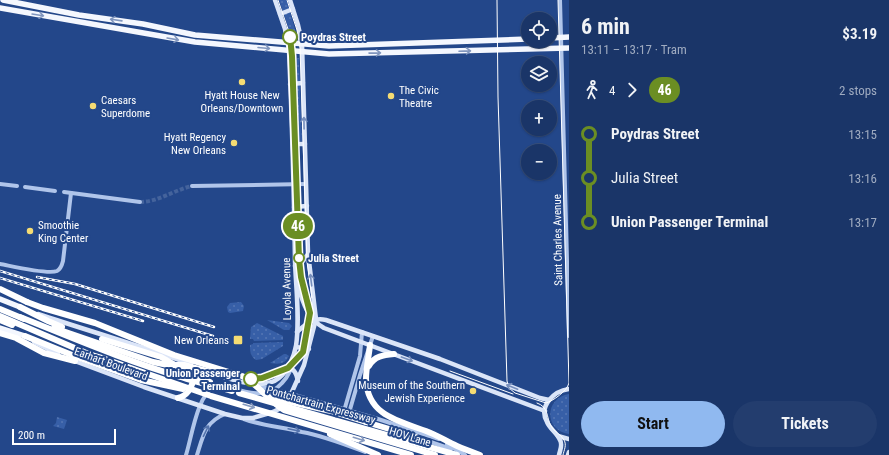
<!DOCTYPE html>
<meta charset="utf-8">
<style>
body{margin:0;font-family:"Roboto Condensed",sans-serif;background:#233d6e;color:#f1f3f6;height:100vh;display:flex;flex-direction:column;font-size:15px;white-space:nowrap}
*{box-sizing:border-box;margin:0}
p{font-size:13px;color:#9fabc0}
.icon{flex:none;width:22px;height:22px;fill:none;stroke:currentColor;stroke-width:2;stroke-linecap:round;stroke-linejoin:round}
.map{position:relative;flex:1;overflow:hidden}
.sheet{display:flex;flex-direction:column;background:#1a3568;width:320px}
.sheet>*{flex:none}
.badge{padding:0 8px;border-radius:13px;font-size:14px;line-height:26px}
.fabs{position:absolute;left:521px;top:12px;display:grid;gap:8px}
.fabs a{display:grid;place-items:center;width:36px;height:36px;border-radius:50%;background:#1a3568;box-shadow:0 1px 3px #0004,0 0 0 1px #38507c;font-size:20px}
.scale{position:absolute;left:12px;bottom:10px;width:104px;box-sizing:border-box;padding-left:4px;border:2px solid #fff;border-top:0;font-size:11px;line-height:14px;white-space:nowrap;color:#fff;-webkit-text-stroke:3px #23478a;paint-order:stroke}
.map>.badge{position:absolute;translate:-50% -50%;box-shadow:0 0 0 2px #fff}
.legs{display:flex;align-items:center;gap:6px;height:44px;padding:0 12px;font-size:13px}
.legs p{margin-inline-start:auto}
.summary{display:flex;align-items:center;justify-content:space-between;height:68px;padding:0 12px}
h1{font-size:22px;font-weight:700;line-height:30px}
.action{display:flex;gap:8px;margin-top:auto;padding:8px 12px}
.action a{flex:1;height:46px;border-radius:24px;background:#90b9f0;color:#111;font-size:16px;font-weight:700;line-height:46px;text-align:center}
.action a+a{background:#233d6e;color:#f1f3f6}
ul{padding:0 12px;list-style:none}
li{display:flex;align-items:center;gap:14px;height:44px;font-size:15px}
li i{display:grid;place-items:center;width:6px;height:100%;margin:0 5px;background:currentColor}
li i::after{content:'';width:10px;height:10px;margin:-5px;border:3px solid;border-radius:50%;background:#1a3568}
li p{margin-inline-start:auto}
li:first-child i{background:linear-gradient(#0000 50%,currentColor 0)}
li:last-child i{background:linear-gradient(currentColor 50%,#0000 0)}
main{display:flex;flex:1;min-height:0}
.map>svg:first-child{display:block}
.grass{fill:url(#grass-dots)}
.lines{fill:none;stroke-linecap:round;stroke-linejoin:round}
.tertiary-tunnel{stroke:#44639c;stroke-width:4;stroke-dasharray:4 2;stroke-linecap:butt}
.tertiary{stroke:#b0c5ea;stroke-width:4}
.secondary{stroke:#dbe5f8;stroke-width:4.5}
.primary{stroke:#f4f7fe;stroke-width:5.5}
.motorway{stroke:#fff;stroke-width:6}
.tram{stroke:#fff;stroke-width:1}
.rail-casing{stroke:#fff;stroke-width:2.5}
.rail{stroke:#23478a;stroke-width:1;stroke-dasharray:3;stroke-linecap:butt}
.motorway-bridge{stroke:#fff;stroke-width:6}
.oneway{stroke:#8196be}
.oneway2{stroke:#768ebc}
.oneway3{stroke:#869abf}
.oneway4{stroke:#5473ac}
.line-1-casing{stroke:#fff;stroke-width:9}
.line-1{stroke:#6b8e23;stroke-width:6}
.stop-1-dot{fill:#fff;stroke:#6b8e23;stroke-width:2}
.poi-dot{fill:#f5dc73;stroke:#23478a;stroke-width:1.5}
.labels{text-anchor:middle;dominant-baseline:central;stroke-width:4;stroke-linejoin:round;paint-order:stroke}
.stop-label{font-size:11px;font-weight:bold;fill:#fff;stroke:#23478a;text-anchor:start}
.poi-label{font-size:11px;fill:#fff;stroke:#23478a;text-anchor:start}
.street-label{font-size:11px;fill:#fff;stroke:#23478a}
</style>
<main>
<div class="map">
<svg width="569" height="455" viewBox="0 0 569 455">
<defs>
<pattern id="grass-dots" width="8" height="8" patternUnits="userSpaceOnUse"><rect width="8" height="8" fill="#375fa7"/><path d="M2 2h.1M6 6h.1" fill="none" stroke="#5577b4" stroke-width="1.8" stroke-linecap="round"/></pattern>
</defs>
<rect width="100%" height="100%" fill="#23478a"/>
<g class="grass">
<polygon points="279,0 287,0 297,37 290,38 287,23"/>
<polygon points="299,58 302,141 295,141 293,59"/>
<polygon points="241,302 244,306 243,311 230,313 228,312 227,307 230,303"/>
<polygon points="267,320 289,323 292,326 289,330 284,330"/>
<polygon points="257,323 283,336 283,340 254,341 253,339 250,339 251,327"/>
<path d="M283,342V346L262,359L256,360C250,356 250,351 250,345L253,344V343Z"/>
<path d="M284,354H286L289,356C285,365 278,364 270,363Z"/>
<path d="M569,394V434C544,431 544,398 569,394Z"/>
<polygon points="57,417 67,420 64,429 53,426 56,423"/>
</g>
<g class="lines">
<path class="tertiary-tunnel" d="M140,202C158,202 174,190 192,186"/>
<g class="tertiary">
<polyline points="560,0 569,336"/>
<polyline points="0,184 17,186"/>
<polyline points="192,186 306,184"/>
<polyline points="25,187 55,191"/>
<polyline points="64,192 140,202"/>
<path d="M0,264C11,266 48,275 57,271C61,269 62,265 63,261L71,193"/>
<path d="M221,385C241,390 266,402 282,383C289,376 292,368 293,358"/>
<polyline points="258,386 291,394 378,419 439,439"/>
<polyline points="344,411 360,356 362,332"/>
<polyline points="349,413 360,375 373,336"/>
<path d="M244,419C263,426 283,427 302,432C324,436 344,444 365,452"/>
<polyline points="416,437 451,449"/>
<polyline points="447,444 465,455"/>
<path d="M186,455C192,436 197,395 215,386"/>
<path d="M197,455C203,436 205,422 225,414"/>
</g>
<g class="secondary">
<polyline points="280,14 293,9"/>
<polyline points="290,84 303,83"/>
<polyline points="293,144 305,144"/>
<polyline points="294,207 307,206"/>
<polyline points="295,266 303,261 308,254"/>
<path d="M298,286C303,303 308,319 324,328L545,411"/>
<path d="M38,314C89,331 141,346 191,364"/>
<path d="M297,332C306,324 313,317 326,320L440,359L540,398L549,400"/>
<polyline points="34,342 58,354"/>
<polyline points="296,347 309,349"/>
<polyline points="72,360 144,387 225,414 242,418 253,418 273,412 279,409 291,394 304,365 316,319 308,253 302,43 298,25 290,0"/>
<path d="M287,367C294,368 297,375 298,381"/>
<path d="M207,371C225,378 262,392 279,378C288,371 294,357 296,346C300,319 296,289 295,262C294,191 292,121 289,50L285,29L275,0"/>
<polyline points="558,436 569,439"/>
<path d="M559,455C560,450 563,445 560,440C557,433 550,429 547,422C538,406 554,391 569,389"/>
<polyline points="568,455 569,452"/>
</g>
<g class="primary">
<polyline points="3,0 79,15 143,24 195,35 329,46 528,39"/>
<polyline points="0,8 195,42 329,54 569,48"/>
<polyline points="550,38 569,37"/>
<polyline points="0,299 20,307"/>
<polyline points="0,328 25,336"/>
</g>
<g class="motorway">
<polyline points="0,289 27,302"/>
<polyline points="20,307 48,321 62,327"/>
<polyline points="0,309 24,319"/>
<polyline points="0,316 91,355 105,359"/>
<polyline points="0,320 12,325"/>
<polyline points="54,328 153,362 168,365 184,365 210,372"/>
<polyline points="0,333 16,338 44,353 75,361"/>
<polyline points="25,336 77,357"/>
<path d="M370,345C369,356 366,368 366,379C367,415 398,421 426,431C437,435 446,441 457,446C464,449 472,452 480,455"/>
<path d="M369,366C374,356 384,355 394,354"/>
<path d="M178,398C189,395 191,387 195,377"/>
<polyline points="366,422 416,437"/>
</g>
<g class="tram">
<polyline points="287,0 297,30 300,48 307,262 312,298"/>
<path d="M497,0L498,97L507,381L509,388L515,393L546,403C553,401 567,391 569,383L558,0"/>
<polyline points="450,371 513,394"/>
<path d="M249,379C268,378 293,370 302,353C305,346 306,338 307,332C309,325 311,318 310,310C308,293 300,278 299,259L292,51L288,29L278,0"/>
<path d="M537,403C549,407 546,417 551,426C554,432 561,434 564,440C567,445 564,450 563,455"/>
</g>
<defs>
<g id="rail">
<polyline points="0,271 213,336"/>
<polyline points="37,277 75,284 214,327"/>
<polyline points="0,278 143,321"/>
</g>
</defs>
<use href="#rail" class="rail-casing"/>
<use href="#rail" class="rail"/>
<g class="motorway-bridge">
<path d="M27,302L43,308L95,323L174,355L242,376C258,384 268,400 284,410L435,455"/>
<path d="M20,317C73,338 126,361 181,377C198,383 215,386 232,391"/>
<polyline points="102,339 161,357 193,375 210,382"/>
<polyline points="77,357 141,380 183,389"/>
<polyline points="105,359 211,396 411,455"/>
<polyline points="239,393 457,455"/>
<polyline points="268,397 331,411 366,422"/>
<polyline points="330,434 378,455"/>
</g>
</g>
<defs><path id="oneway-shaft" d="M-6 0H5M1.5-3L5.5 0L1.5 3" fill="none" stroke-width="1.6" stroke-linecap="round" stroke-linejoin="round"/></defs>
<g class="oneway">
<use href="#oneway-shaft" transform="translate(38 15) rotate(9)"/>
<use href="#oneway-shaft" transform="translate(116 20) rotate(-172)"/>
<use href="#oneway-shaft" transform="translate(173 39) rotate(10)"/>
<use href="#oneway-shaft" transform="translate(264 48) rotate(5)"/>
<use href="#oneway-shaft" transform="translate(465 51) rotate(-2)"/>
<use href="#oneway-shaft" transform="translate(375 53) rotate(-1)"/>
</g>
<g class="oneway2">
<use href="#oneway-shaft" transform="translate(304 123) rotate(-91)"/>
<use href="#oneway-shaft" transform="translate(311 280) rotate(-97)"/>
<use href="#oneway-shaft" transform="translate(407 359) rotate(20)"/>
<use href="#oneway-shaft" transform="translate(512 387) rotate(-159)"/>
</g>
<g class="oneway3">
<use href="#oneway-shaft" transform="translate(249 406) rotate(16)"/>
<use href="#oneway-shaft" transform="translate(359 439) rotate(17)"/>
</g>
<g class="oneway4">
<use href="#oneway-shaft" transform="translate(294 430) rotate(12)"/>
<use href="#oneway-shaft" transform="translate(206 431) rotate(-64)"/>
</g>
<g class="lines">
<defs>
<polyline id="line-1" points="251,379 262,378 288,368 303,352 310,313 301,277 299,259 292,56 290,37"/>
</defs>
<use href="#line-1" class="line-1-casing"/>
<use href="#line-1" class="line-1"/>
</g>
<g class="stop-1-dot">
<circle cx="290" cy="37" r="7"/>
<circle cx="299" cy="258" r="5"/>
<circle cx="251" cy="379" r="7"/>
</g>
<g class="poi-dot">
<circle cx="242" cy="82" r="4"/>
<circle cx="391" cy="96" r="4"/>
<circle cx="93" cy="106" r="4"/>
<circle cx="234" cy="143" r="4"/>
<circle cx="30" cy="231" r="4"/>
<rect x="233" y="335" width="10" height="10" rx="2"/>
<circle cx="473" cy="391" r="4"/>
</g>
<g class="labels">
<g class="stop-label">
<text x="301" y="37">Poydras Street</text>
<text x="308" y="258">Julia Street</text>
<text x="240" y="373" text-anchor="end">Union Passenger<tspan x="240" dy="13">Terminal</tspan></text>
</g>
<g class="poi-label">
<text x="399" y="90">The Civic<tspan x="399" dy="13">Theatre</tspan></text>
<text x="242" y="95" text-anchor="middle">Hyatt House New<tspan x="242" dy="13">Orleans/Downtown</tspan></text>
<text x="101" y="100">Caesars<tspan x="101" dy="13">Superdome</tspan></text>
<text x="226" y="137" text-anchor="end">Hyatt Regency<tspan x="226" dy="13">New Orleans</tspan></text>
<text x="38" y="225">Smoothie<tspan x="38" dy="13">King Center</tspan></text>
<text x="229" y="340" text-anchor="end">New Orleans</text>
<text x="465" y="385" text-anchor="end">Museum of the Southern<tspan x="465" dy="13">Jewish Experience</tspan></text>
</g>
<g class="street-label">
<text transform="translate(558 240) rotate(-91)">Saint Charles Avenue</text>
<text transform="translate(287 289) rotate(-91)">Loyola Avenue</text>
<text transform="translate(111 364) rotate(20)">Earhart Boulevard</text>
<text transform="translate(321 405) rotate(16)">Pontchartrain Expressway</text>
<text transform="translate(410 437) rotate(17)">HOV Lane</text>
</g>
</g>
</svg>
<div class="fabs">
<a><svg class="icon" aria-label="locate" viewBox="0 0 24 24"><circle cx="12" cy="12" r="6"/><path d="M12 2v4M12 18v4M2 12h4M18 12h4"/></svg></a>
<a><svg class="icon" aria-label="layers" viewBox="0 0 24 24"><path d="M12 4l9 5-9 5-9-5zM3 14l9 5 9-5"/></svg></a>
<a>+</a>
<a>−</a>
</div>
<div class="scale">200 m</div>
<b class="badge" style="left:298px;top:226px;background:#6b8e23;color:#fff">46</b>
</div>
<section class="sheet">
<div class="summary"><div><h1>6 min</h1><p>13:11 – 13:17 · Tram</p></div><b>$3.19</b></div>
<div class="legs"><svg class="icon" aria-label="walk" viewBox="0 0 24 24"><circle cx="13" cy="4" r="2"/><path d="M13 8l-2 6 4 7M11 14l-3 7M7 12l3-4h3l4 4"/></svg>4<svg class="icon" aria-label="forward" viewBox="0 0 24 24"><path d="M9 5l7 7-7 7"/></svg><b class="badge" style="background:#6b8e23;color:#fff">46</b><p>2 stops</p></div>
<ul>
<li><i style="color:#6b8e23"></i><b>Poydras Street</b><p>13:15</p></li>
<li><i style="color:#6b8e23"></i><span>Julia Street</span><p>13:16</p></li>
<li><i style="color:#6b8e23"></i><b>Union Passenger Terminal</b><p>13:17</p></li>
</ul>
<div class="action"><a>Start</a><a>Tickets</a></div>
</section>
</main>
